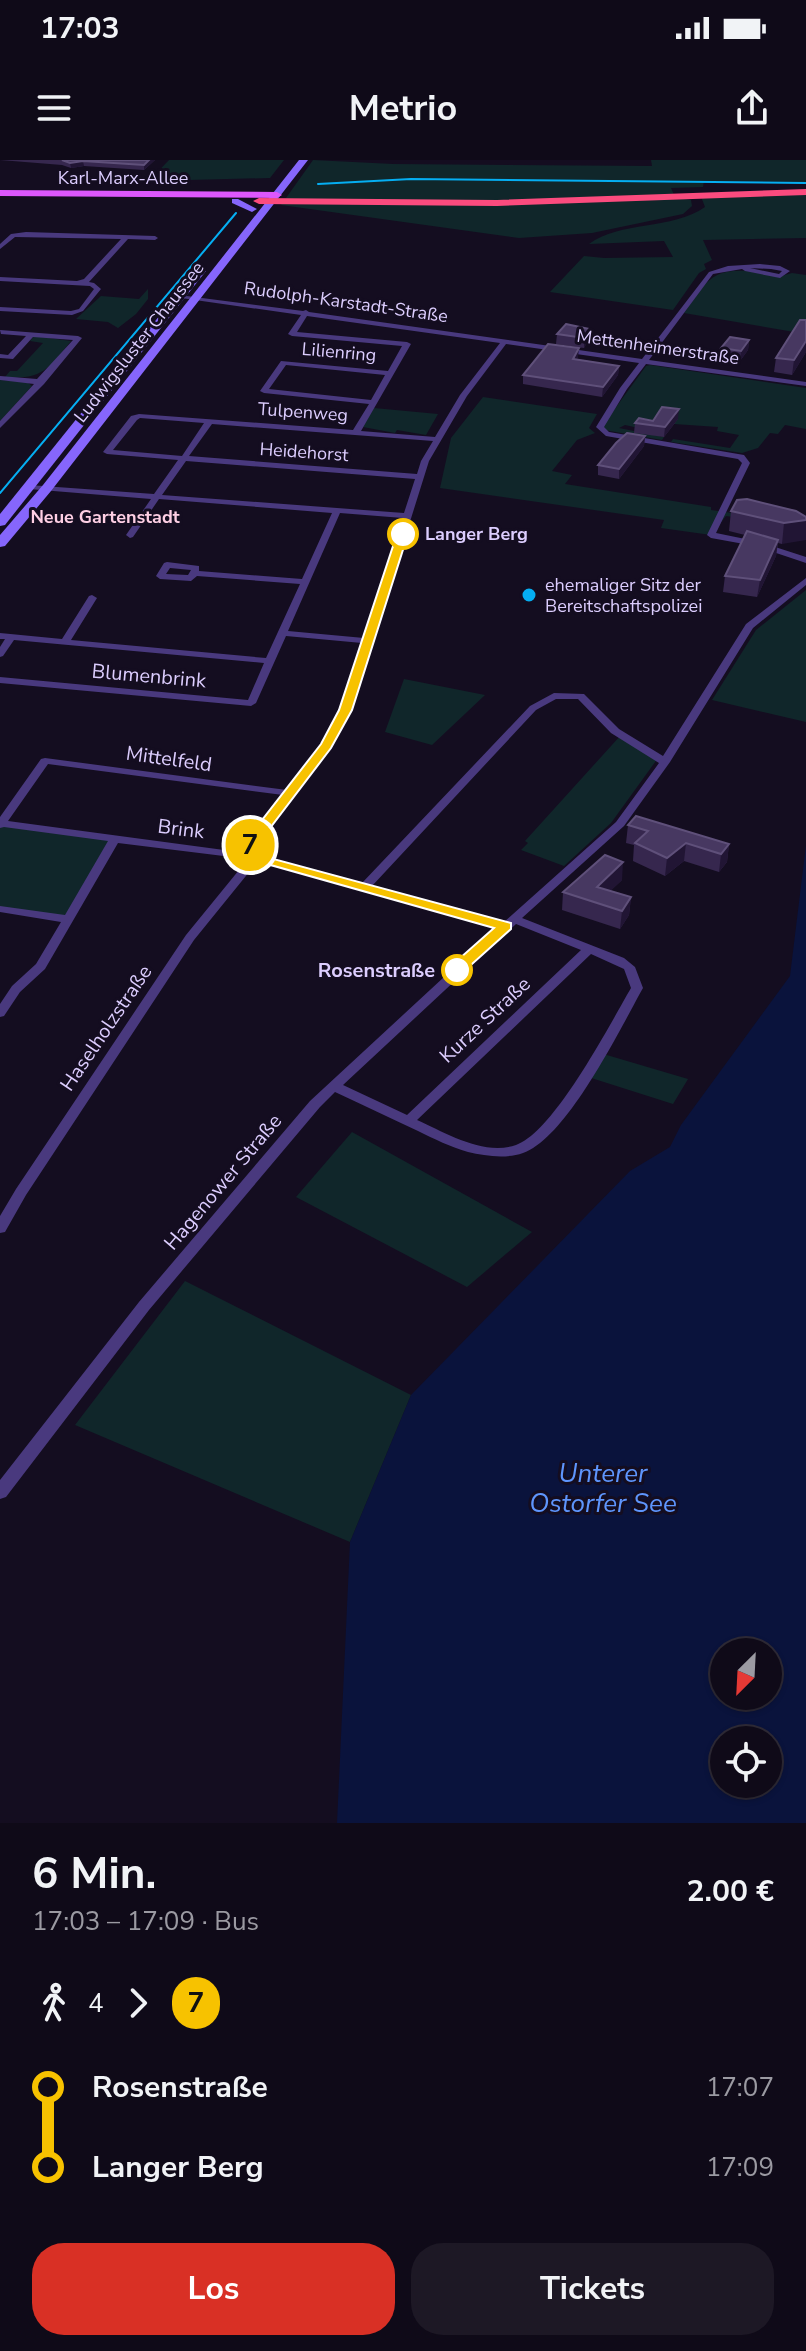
<!DOCTYPE html>
<html lang="de">
<meta charset="utf-8">
<style>
body{margin:0;font-family:"Nunito Sans",sans-serif;background:#1d1825;color:#f1f3f6;height:100vh;display:flex;flex-direction:column;font-size:30px;white-space:nowrap}
*{box-sizing:border-box;margin:0}
p{font-size:26px;color:#9b9aa2}
.icon{flex:none;width:44px;height:44px;fill:none;stroke:currentColor;stroke-width:2;stroke-linecap:round;stroke-linejoin:round}
.map{position:relative;height:1663px;overflow:hidden}
.sheet{display:flex;flex-direction:column;background:#0f0a18;flex:1}
.sheet>*{flex:none}
.badge{padding:0 16px;border-radius:26px;font-size:28px;line-height:52px}
.needle{width:52px;rotate:204deg}
.tools{position:absolute;left:710px;top:1478px;display:grid;gap:16px}
.tools a{display:grid;place-items:center;width:72px;height:72px;border-radius:50%;background:#0f0a18;box-shadow:0 2px 6px #0004,0 0 0 2px #2f2b37;font-size:40px}
.map>.badge{position:absolute;translate:-50% -50%;box-shadow:0 0 0 4px #fff}
.legs{display:flex;align-items:center;gap:12px;height:88px;padding:0 32px;font-size:26px}
.legs p{margin-inline-start:auto}
.headline{display:flex;align-items:center;justify-content:space-between;height:136px;padding:0 32px}
h1{font-size:44px;font-weight:700;line-height:60px}
.action{display:flex;gap:16px;margin-top:auto;padding:16px 32px}
.action a{flex:1;height:92px;border-radius:32px;background:#d93025;color:#fff;font-size:32px;font-weight:700;line-height:92px;text-align:center}
.action a+a{background:#1d1825;color:#f1f3f6}
ul{padding:0 32px;list-style:none}
li{display:flex;align-items:center;gap:28px;height:80px;font-size:30px}
li i{display:grid;place-items:center;width:12px;height:100%;margin:0 10px;background:currentColor}
li i::after{content:'';width:20px;height:20px;margin:-10px;border:6px solid;border-radius:50%;background:#0f0a18}
li p{margin-inline-start:auto}
li:first-child i{background:linear-gradient(#0000 50%,currentColor 0)}
li:last-child i{background:linear-gradient(currentColor 50%,#0000 0)}
.status{display:flex;justify-content:space-between;align-items:center;height:56px;padding:0 40px;background:#0f0a18;direction:ltr}
.status svg{height:22px;fill:currentColor}
header{display:flex;justify-content:space-between;align-items:center;height:104px;padding:0 32px;background:#0f0a18;font-size:36px;font-weight:700}
.map>svg:first-child{display:block}
.green{fill:#10262a}
.water{fill:#0a133c;fill-rule:evenodd}
.lines{fill:none;stroke-linecap:round;stroke-linejoin:round}
.street{fill:#49397e;fill-rule:evenodd}
.secondary{fill:#8666fc;fill-rule:evenodd}
.primary{fill:#dd57fc;fill-rule:evenodd}
.highway{fill:#fb4b7e;fill-rule:evenodd}
.tram{stroke:#05aef2;stroke-width:2}
.wall{fill:#36274e}
.shaded-wall{fill:#211534}
.building{fill:#473861;stroke:#5f507a;stroke-width:2}
.line-1{fill:#f7c200;stroke:#fff;stroke-width:2}
.stop-1-dot{fill:#fff;stroke:#f7c200;stroke-width:4}
.poi-dot{fill:#05aef2;stroke:#140d20;stroke-width:3}
.labels{text-anchor:middle;dominant-baseline:central;stroke-width:6;stroke-linejoin:round;paint-order:stroke}
.far-street-label{font-size:18px;fill:#dccdfe;stroke:#140d20}
.far-neighbourhood-label{font-size:18px;font-weight:bold;fill:#fecfe4;stroke:#140d20}
.far-stop-label{font-size:18px;font-weight:bold;fill:#dccdfe;stroke:#140d20;text-anchor:start}
.far-poi-label{font-size:18px;fill:#dccdfe;stroke:#140d20;text-anchor:start}
.street-label{font-size:20px;fill:#dccdfe;stroke:#140d20}
.stop-label{font-size:20px;font-weight:bold;fill:#dccdfe;stroke:#140d20;text-anchor:end}
.near-water-label{font-size:26px;font-style:italic;fill:#5e95fc;stroke:#140d20}
</style>
<div class="status"><b>17:03</b><svg viewBox="0 0 49 12"><path d="M0 12V9h3v3zM5 12V6h3v6zM10 12V3h3v9zM15 12V0h3v12zM26 1h20v11H26zM47 4h2v5h-2z"/></svg></div>
<header><svg class="icon" aria-label="menu" viewBox="0 0 24 24"><path d="M4 6h16M4 12h16M4 18h16"/></svg>Metrio<svg class="icon" aria-label="share" viewBox="0 0 24 24"><path d="M12 15V3M7 8l5-5 5 5M5 13v7h14v-7"/></svg></header>
<div class="map">
<svg width="806" height="1663" viewBox="0 0 806 1663">
<rect width="100%" height="100%" fill="#140d20"/>
<g class="green">
<polygon points="169,0 284,0 270,18 149,21"/>
<polygon points="313,0 393,4 652,6 651,0 806,0 806,22 704,21 703,27 671,28 675,37 691,40 692,46 683,54 592,73 519,78 281,45"/>
<path d="M806,32V78L703,80L712,100L704,104L706,109L699,113L673,150L550,132L584,96L604,98L673,97L664,81L589,84C620,61 672,70 705,47L700,34Z"/>
<path d="M747,111L778,117L792,113L806,115V174L684,153C704,126 709,108 747,111Z"/>
<polygon points="148,129 148,139 136,154 118,168 108,162 76,159 101,136 139,139"/>
<path d="M34,176L71,181C49,208 43,220 5,217L10,211H17L43,183L30,181Z"/>
<polygon points="650,205 806,228 806,269 785,265 778,274 770,273 758,288 742,293 671,282 673,279 730,288 739,275 717,271 718,267 674,264 652,271 625,265 619,268 664,277 662,280 604,270 603,265 646,206"/>
<polygon points="0,220 27,222 32,226 0,261"/>
<polygon points="483,237 597,254 589,268 595,273 577,280 552,311 572,315 565,324 711,347 711,350 754,356 763,361 726,356 711,375 661,368 664,360 440,328 451,278"/>
<polygon points="374,248 438,254 426,275 397,270 395,273 363,267"/>
<polygon points="806,430 806,562 712,540 756,470"/>
<polygon points="404,519 485,535 432,585 385,572"/>
<polygon points="621,575 658,598 611,663 564,706 521,690 528,683 525,681"/>
<polygon points="0,665 115,679 68,759 0,749"/>
<polygon points="600,893 688,919 673,944 585,916"/>
<polygon points="352,972 532,1072 467,1127 296,1037"/>
<polygon points="185,1121 411,1235 350,1382 75,1265"/>
</g>
<path class="water" d="M806,685V1663H337L350,1382L411,1235L630,1011L670,987L681,965L790,816ZM768,1492V1536H724V1492ZM768,1580V1624H724V1580Z"/>
<g class="lines">
<g class="street">
<polygon points="26,72 155,76 158,78 155,80 128,79 89,122 94,123 101,129 83,151 72,155 0,151 0,147 71,151 79,149 94,129 90,126 0,121 0,117 77,121 84,119 121,79 15,77 0,89 0,84 11,74"/>
<path d="M760,104L780,106L790,111L780,118L745,111L742,109L713,114L649,200L806,222V226L646,204L627,229L604,267L609,272L744,295L750,303L716,373L760,382L806,397V403L755,386L711,378L707,375L742,303L738,299L606,276L596,267L620,228L639,203L506,184L467,236L429,301L351,550L331,587L249,693L362,723L530,546L554,533L584,534L619,569L663,596L746,464L806,418V425L753,468L670,602L624,666L522,758L624,798L635,807L643,828C620,869 567,978 523,993C506,999 485,996 468,992C451,987 434,979 418,971C390,958 363,945 335,932L320,947L149,1150L6,1337L0,1339V1320L139,1142L310,941L497,768L258,701L194,780L26,1035L5,1072L0,1073V1056L16,1029L186,775L248,699L118,683L45,809L20,832L4,856L0,857V844L12,826L36,804L61,762L0,752V746L65,755L108,681L4,667L0,668V657L41,599L45,598L287,630L322,584L341,550L362,483L286,476L256,543L251,546L0,523V517L248,540L264,503L14,480L3,496L0,497V487L5,479H0V473L62,479L89,436L92,435L97,438L71,480L266,498L300,424L197,416L191,421L160,419L156,416L164,403L167,402L199,406V411L302,419L332,353L159,339L133,377L130,378L126,375L151,339L29,329L25,327L29,325L154,334L178,300L107,294L103,292L131,256L139,254L353,270L369,244L264,233L260,231L281,201L388,211L402,186L292,176L288,174L301,155L181,138L179,137V135L303,151L306,150L309,152L642,199L709,112L728,106ZM750,108L771,109L782,111L779,114ZM307,156L500,183L460,235L435,277L361,271L411,184L407,182L297,172ZM286,205L385,215L371,240L269,229ZM140,258L204,263L182,296L113,290L137,260ZM212,264L433,281L421,301L417,314L189,296ZM186,301L415,319L404,353L162,335ZM340,353L403,358L364,478L288,471ZM170,408L191,410L188,415L166,414ZM556,539H578L611,573L659,603L616,662L504,762L372,726L536,550ZM48,604L283,635L239,692L8,661ZM516,764L581,790L407,955L343,925ZM591,794L624,809L631,828C610,864 554,972 516,985C483,996 446,973 417,960Z"/>
<polygon points="0,170 78,176 82,178 44,224 0,268 0,261 34,224 0,220 0,216 37,219 73,180 33,177 13,199 0,198 0,194 8,195 26,176 1,174"/>
</g>
<g class="secondary">
<polygon points="299,0 308,0 51,331 5,386 0,387 0,375 43,325"/>
<polygon points="232,39 238,39 257,49 252,52 232,43"/>
<polygon points="197,109 206,111 5,365 0,366 0,354"/>
</g>
<polygon class="primary" points="0,30 277,32 282,35 277,38 0,36"/>
<polygon class="highway" points="806,29 806,35 497,46 259,44 253,41 259,38 497,40"/>
<g class="tram">
<polyline points="318,24 411,19 806,23"/>
<polyline points="0,333 236,53"/>
</g>
</g>
<g class="wall">
<polygon points="0,0 155,0 144,10 84,6 71,8 62,5"/>
<polygon points="806,160 806,192 792,215 774,212 776,198"/>
<polygon points="557,174 589,178 584,188 556,184"/>
<polygon points="749,180 748,190 740,201 720,198 721,188"/>
<polygon points="578,197 577,199 619,206 618,215 602,237 523,224 523,215"/>
<polygon points="678,259 664,277 634,273 635,263"/>
<polygon points="645,276 644,286 619,319 598,315 598,305"/>
<polygon points="731,351 796,351 782,384 778,383 776,396 757,437 723,432 725,416 745,375 729,371"/>
<polygon points="628,665 729,684 727,702 719,712 684,701 665,716 633,701 634,685 626,683"/>
<polygon points="622,720 610,731 631,737 629,755 620,769 562,750 563,732"/>
</g>
<g class="shaded-wall">
<polygon points="149,0 155,0 144,10 144,5"/>
<polygon points="83,1 84,6 71,8 70,3"/>
<polygon points="589,169 589,178 584,188 584,178"/>
<polygon points="749,180 748,190 740,201 741,191"/>
<polygon points="806,181 806,192 792,215 794,200"/>
<polygon points="579,188 578,197 572,208 573,199"/>
<polygon points="619,206 618,215 602,237 603,227"/>
<polygon points="679,249 678,259 664,277 665,267"/>
<polygon points="645,276 644,286 619,319 619,309"/>
<polygon points="806,360 806,380 782,384 784,363"/>
<polygon points="778,380 776,396 757,437 760,420"/>
<polygon points="686,683 684,701 665,716 667,698"/>
<polygon points="729,684 727,702 719,712 721,694"/>
<polygon points="623,702 622,720 598,743 597,727"/>
<polygon points="631,737 629,755 620,769 622,751"/>
</g>
<g class="building">
<polygon points="62,0 149,0 144,5 83,1 70,3"/>
<polygon points="800,160 806,160 806,181 794,200 776,198"/>
<polygon points="566,164 589,169 584,178 557,174"/>
<polygon points="730,177 749,180 741,191 721,188"/>
<polygon points="548,184 579,188 573,199 619,206 603,227 523,215"/>
<polygon points="662,247 679,249 665,267 635,263 639,258 653,261"/>
<polygon points="627,273 645,276 619,309 598,305 616,283"/>
<polygon points="747,339 796,351 806,357 806,360 784,363 731,351 737,340"/>
<polygon points="747,371 778,380 760,420 725,416"/>
<polygon points="636,656 729,684 721,694 686,683 667,698 635,683 648,671 628,665"/>
<polygon points="605,695 623,702 597,727 631,737 622,751 563,732"/>
</g>
<polygon class="line-1" points="403,371 408,374 352,550 331,588 251,693 511,763 511,769 462,813 457,815 449,810 451,806 494,768 235,695 321,584 339,550 397,374"/>
<g class="stop-1-dot">
<circle cx="403" cy="374" r="14"/>
<circle cx="457" cy="810" r="14"/>
</g>
<circle class="poi-dot" cx="529" cy="435" r="8"/>
<g class="labels">
<g class="far-street-label">
<text x="123" y="18">Karl-Marx-Allee</text>
<text transform="translate(346 142) rotate(8)">Rudolph-Karstadt-Straße</text>
<text transform="translate(139 182) rotate(-52)">Ludwigsluster Chaussee</text>
<text transform="translate(658 187) rotate(8)">Mettenheimerstraße</text>
<text transform="translate(339 192) rotate(5)">Lilienring</text>
<text transform="translate(303 252) rotate(4)">Tulpenweg</text>
<text transform="translate(304 292) rotate(4)">Heidehorst</text>
</g>
<g class="far-neighbourhood-label">
<text x="105" y="357">Neue Gartenstadt</text>
</g>
<g class="far-stop-label">
<text x="425" y="374">Langer Berg</text>
</g>
<g class="far-poi-label">
<text x="545" y="425">ehemaliger Sitz der<tspan x="545" dy="21">Bereitschaftspolizei</tspan></text>
</g>
<g class="street-label">
<text transform="translate(149 516) rotate(5)">Blumenbrink</text>
<text transform="translate(169 599) rotate(8)">Mittelfeld</text>
<text transform="translate(181 669) rotate(7)">Brink</text>
<text transform="translate(485 860) rotate(-43)">Kurze Straße</text>
<text transform="translate(106 868) rotate(-56)">Haselholzstraße</text>
<text transform="translate(223 1022) rotate(-50)">Hagenower Straße</text>
</g>
<g class="stop-label">
<text x="435" y="810">Rosenstraße</text>
</g>
<g class="near-water-label">
<text x="603" y="1313">Unterer<tspan x="603" dy="30">Ostorfer See</tspan></text>
</g>
</g>
</svg>
<div class="tools">
<a><svg class="needle" viewBox="-14 -14 28 28"><path d="M0-13l5 13h-10z" fill="#e53935"/><path d="M0 13l5-13h-10z" fill="#9b9aa2"/></svg></a>
<a><svg class="icon" aria-label="locate" viewBox="0 0 24 24"><circle cx="12" cy="12" r="6"/><path d="M12 2v4M12 18v4M2 12h4M18 12h4"/></svg></a>
</div>
<b class="badge" style="left:250px;top:685px;background:#f7c200;color:#111">7</b>
</div>
<section class="sheet">
<div class="headline"><div><h1>6 Min.</h1><p>17:03 – 17:09 · Bus</p></div><b>2.00 €</b></div>
<div class="legs"><svg class="icon" aria-label="walk" viewBox="0 0 24 24"><circle cx="13" cy="4" r="2"/><path d="M13 8l-2 6 4 7M11 14l-3 7M7 12l3-4h3l4 4"/></svg>4<svg class="icon" aria-label="forward" viewBox="0 0 24 24"><path d="M9 5l7 7-7 7"/></svg><b class="badge" style="background:#f7c200;color:#111">7</b></div>
<ul>
<li><i style="color:#f7c200"></i><b>Rosenstraße</b><p>17:07</p></li>
<li><i style="color:#f7c200"></i><b>Langer Berg</b><p>17:09</p></li>
</ul>
<div class="action"><a>Los</a><a>Tickets</a></div>
</section>
